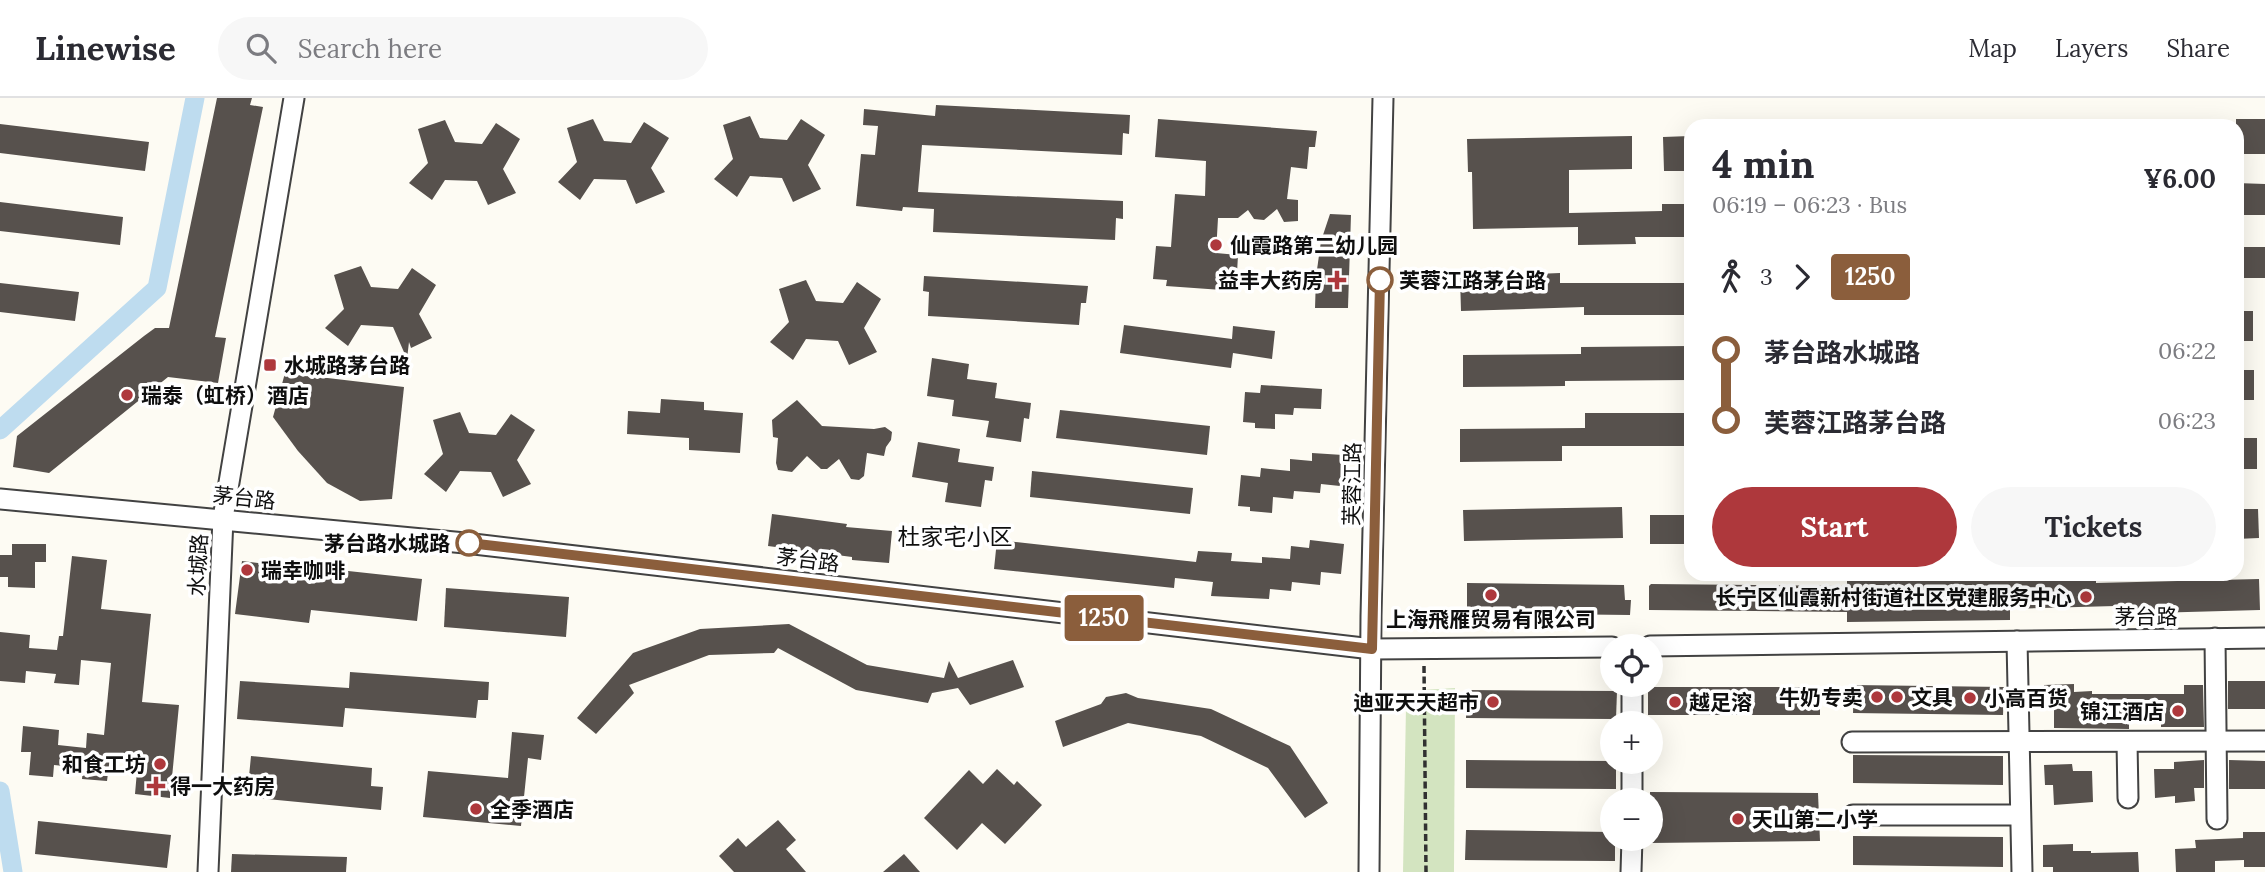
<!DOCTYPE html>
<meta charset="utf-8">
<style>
body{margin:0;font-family:Lora,"Noto Sans SC",serif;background:#f7f7f7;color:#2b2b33;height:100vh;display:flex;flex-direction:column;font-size:26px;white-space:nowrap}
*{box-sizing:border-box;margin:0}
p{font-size:23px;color:#7c7c81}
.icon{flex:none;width:38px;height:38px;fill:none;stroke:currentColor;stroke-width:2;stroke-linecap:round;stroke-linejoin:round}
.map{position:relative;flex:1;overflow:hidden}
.sheet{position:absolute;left:1684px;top:21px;width:560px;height:462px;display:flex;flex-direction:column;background:#fff;border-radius:21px;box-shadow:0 7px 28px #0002}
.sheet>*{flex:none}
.badge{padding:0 14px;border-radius:5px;font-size:24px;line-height:46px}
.buttons{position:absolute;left:1600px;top:536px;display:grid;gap:14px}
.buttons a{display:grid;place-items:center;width:63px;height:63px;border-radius:50%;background:#fff;box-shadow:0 7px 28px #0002;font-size:35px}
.map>.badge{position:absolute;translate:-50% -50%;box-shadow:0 0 0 4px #fff}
.legs{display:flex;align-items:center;gap:10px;height:77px;padding:0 28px;font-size:23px}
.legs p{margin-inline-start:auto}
.head{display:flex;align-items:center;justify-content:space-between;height:119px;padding:0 28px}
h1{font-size:38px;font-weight:800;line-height:52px}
.button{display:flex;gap:14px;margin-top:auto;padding:14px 28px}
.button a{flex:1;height:80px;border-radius:42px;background:#ae383c;color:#fff;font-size:28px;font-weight:800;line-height:80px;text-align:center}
.button a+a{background:#f7f7f7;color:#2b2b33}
ul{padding:0 28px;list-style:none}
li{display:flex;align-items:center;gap:24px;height:70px;font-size:26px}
li i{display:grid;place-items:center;width:10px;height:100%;margin:0 9px;background:currentColor}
li i::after{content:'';width:18px;height:18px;margin:-9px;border:5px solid;border-radius:50%;background:#fff}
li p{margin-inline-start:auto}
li:first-child i{background:linear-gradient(#0000 50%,currentColor 0)}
li:last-child i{background:linear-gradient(currentColor 50%,#0000 0)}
header{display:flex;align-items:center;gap:42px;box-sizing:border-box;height:98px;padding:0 35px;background:#fff;border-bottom:2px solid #e1e1e2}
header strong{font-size:33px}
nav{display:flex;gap:38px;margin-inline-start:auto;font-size:24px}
.search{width:490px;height:63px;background:#f7f7f7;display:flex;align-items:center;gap:18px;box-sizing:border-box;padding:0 24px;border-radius:38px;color:#7c7c81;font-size:26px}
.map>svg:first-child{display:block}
.green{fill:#d3e4c0}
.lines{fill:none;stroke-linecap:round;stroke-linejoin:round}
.canal{stroke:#bedcef;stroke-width:19}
.building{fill:#57514d}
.minor-casing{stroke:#424242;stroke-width:23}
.path{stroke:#313131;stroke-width:3.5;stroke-dasharray:7 3.5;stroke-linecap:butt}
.minor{stroke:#fff;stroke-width:19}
.line-1-casing{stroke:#fff;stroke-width:16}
.line-1{stroke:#8b5e3c;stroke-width:10}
.poi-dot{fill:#ae383c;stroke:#fff;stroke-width:2.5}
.stop-1-dot{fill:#fff;stroke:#8b5e3c;stroke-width:3.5}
.labels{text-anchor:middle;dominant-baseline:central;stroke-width:7;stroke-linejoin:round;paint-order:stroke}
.poi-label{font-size:21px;font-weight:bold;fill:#0f0f0f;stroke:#fff;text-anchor:start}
.stop-label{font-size:21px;font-weight:bold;fill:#0f0f0f;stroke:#fff;text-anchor:start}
.street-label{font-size:21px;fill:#0f0f0f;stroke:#fff}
.neighbourhood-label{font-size:23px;fill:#0f0f0f;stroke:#fff}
</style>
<header>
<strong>Linewise</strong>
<div class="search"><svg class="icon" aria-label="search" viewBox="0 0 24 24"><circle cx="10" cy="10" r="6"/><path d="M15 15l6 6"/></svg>Search here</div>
<nav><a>Map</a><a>Layers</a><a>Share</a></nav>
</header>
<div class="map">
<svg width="2265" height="774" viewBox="0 0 2265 774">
<rect width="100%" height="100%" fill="#fdfbf3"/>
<polygon class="green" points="1455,590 1454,774 1403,774 1406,609 1422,592"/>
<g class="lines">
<g class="canal">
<polyline points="0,332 157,190 195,0"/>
<polyline points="0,693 13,774"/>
</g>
</g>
<g class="building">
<polygon points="217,0 252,0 250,7 263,9 215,239 226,240 218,285 168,279 49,375 13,369 17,338 144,238 155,230 169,230"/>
<polygon points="936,7 1130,17 1129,36 1123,35 1122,57 922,47 918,94 1123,103 1123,121 1116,120 1115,142 933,134 934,111 903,109 902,113 856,108 861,56 875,57 878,28 863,27 864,11 935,18"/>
<polygon points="750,18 760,40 787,42 801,21 825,37 808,67 821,91 793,104 782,80 750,78 737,99 714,81 733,61 723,27"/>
<polygon points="593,21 604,43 631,45 644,24 669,40 651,70 665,94 636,106 626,82 594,81 580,102 558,84 577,64 567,30"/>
<polygon points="1158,21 1317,33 1315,49 1309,49 1307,71 1291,69 1287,101 1298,102 1298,123 1284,124 1277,111 1264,122 1254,121 1248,112 1238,120 1218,120 1216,155 1238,157 1236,193 1166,188 1167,182 1153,181 1156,148 1171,149 1175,96 1205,98 1206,63 1155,59"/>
<rect x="2236" y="21" width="29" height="35"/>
<polygon points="445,22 455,44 482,46 496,25 520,41 503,71 516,95 488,107 477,83 445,82 432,102 409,85 428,65 418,31"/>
<polygon points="0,26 149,44 145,73 0,55"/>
<polygon points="1632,38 1632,71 1569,72 1569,115 1662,113 1662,106 1690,106 1690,139 1635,139 1636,146 1578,147 1578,129 1473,131 1472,74 1468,74 1467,41"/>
<polygon points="1690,38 1690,73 1664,73 1663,39"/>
<polygon points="2236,85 2265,86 2265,117 2236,117"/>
<polygon points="0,104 123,119 120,147 0,133"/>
<polygon points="1330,116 1351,117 1348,210 1315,210 1316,179 1321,143"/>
<rect x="2236" y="149" width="29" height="31"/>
<polygon points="361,168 371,189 398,191 412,170 436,187 419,216 432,240 411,250 409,244 407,261 393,229 361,227 348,248 325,230 344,211 334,177"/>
<polygon points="1560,175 1560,185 1690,185 1690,217 1584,217 1584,209 1461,213 1460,179"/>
<polygon points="924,178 1088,188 1086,205 1081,205 1079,227 928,218 929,194 923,193"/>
<polygon points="806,182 816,203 843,205 857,184 881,201 864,230 877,254 849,267 838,243 806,241 793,262 770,244 789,224 779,191"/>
<polygon points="0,185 79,194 75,223 0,214"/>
<rect x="2236" y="213" width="17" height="30"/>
<polygon points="1124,227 1232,241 1233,228 1275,233 1272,261 1233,255 1231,270 1120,255"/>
<polygon points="1690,248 1690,282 1565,283 1565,288 1463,289 1463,257 1581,256 1581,249"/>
<polygon points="932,260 969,266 967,281 997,285 995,300 1031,305 1029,321 1024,320 1021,344 986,339 989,323 952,318 954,302 927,298"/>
<rect x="2236" y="272" width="18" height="30"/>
<polygon points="285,275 404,289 392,401 360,403 327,385 298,353 273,319"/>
<polygon points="1261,287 1322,291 1321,311 1294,310 1293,317 1275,316 1275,331 1255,330 1255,325 1243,324 1245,294 1260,295"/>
<polygon points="661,301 704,304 704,312 743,315 740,355 689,352 689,340 627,336 628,313 660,315"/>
<polygon points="797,302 822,328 874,331 885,329 892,334 891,342 886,349 884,358 867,355 864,378 859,382 851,381 839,361 827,371 821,371 807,358 792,374 778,372 776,365 778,340 773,339 772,322"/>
<polygon points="1060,312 1210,328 1207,357 1056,340"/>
<polygon points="460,314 469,335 496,337 511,316 535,332 517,362 531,386 503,399 491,374 460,373 446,394 424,376 443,356 433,322"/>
<polygon points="1585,315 1690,315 1690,348 1562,348 1562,363 1460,364 1460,331 1585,330"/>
<rect x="2236" y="340" width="21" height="31"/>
<polygon points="918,344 960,351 958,364 994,369 992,383 985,382 981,409 945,404 948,385 912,379"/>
<polygon points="1312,355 1343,357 1340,388 1321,386 1320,395 1294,393 1293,401 1273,399 1272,415 1250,413 1250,409 1238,408 1241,377 1260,379 1261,370 1290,373 1290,361 1312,363"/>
<polygon points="1032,373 1193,390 1190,416 1030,399"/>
<polygon points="1622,409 1623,440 1464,443 1463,412"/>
<polygon points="2236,411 2258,411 2259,440 2236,441"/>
<polygon points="772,416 847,426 846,429 892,433 889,465 852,462 852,459 768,448"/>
<rect x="1650" y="417" width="40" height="29"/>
<polygon points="997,442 1196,464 1198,453 1232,455 1231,463 1262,465 1262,459 1290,461 1291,448 1309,450 1310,442 1344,446 1341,476 1321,474 1320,487 1292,484 1291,493 1270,491 1269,501 1211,498 1213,484 1175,480 1174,490 994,471"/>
<polygon points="12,446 46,446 46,464 35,464 35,490 8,489 8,479 0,479 0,457 12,457"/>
<polygon points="72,458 107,462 101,511 151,516 142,604 179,607 170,700 135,696 138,662 110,659 107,683 82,681 83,670 54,667 53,679 29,677 31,654 21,654 23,628 59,632 58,647 86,650 87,635 104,637 111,565 81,562 79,587 54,585 56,576 26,573 25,585 0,583 0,534 30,537 29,550 57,552 59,538 63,538"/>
<polygon points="242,463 338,475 339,472 422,481 417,523 311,512 309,525 235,516"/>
<polygon points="2031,476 2096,476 2096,485 2259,481 2260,512 2115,516 2115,508 2010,511 2010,522 1847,524 1847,514 1649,512 1649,488 1651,486 1847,488 1847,483 2031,481"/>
<polygon points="1467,485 1624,487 1625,502 1631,502 1630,517 1467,515"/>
<polygon points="446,490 569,499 566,539 444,529"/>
<polygon points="789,526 867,567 944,580 949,563 958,580 1013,562 1024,589 970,607 958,590 932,595 928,605 856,592 778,550 774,555 709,557 629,587 634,595 596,636 577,620 633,555 700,531"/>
<polygon points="350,574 489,584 488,602 478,602 476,620 345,610 343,629 237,621 240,583 349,590"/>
<rect x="2228" y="583" width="37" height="28"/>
<polygon points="2074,586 2074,594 2092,593 2092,596 2184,596 2184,587 2203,587 2204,629 2161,629 2161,617 2129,618 2129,631 2054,630 2054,610 2044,610 2044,587"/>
<polygon points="1854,587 2004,589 2003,617 1853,615"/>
<rect x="1648" y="589" width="172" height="28"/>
<polygon points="1467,592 1617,593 1616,621 1466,620"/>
<polygon points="1126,595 1138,600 1211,611 1290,648 1328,705 1305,720 1268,670 1201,638 1128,625 1063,649 1055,623 1101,606 1106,599"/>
<polygon points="512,634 544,637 541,662 528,660 521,728 423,719 428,673 508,680"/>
<polygon points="1853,657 2003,658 2003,687 1853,685"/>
<polygon points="251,658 372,670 371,688 383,689 381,712 247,699"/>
<polygon points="1466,662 1616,663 1616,691 1466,690"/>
<polygon points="2204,662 2204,690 2194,690 2195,703 2175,705 2175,698 2155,700 2154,671 2174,671 2174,664"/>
<polygon points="2229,662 2265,663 2265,691 2229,691"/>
<polygon points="2072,666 2073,673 2092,673 2093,704 2054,707 2053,687 2045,687 2044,667"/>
<polygon points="997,671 1014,687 1017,683 1042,707 1005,746 982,725 957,752 924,720 969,672 983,686"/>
<polygon points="1650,694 1818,695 1820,743 1650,745"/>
<polygon points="778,722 796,742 786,751 806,774 734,774 719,758 738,740 746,749"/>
<polygon points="38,723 171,737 167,770 35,756"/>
<polygon points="1466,732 1612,734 1612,740 1615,740 1615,763 1465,762"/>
<polygon points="2243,734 2265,734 2265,769 2244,769 2244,762 2215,763 2215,774 2176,774 2175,751 2196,750 2195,742 2243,740"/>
<polygon points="1853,738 2003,739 2003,769 1853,767"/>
<polygon points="2073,746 2073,753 2091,753 2091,755 2138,754 2139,774 2053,774 2053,769 2043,769 2043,747"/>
<polygon points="232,756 347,759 346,774 231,774"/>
<polygon points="904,756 920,774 883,774"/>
</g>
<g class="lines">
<defs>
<g id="minor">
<polyline points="0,401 465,445 1372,551 1612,549"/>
<polyline points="2215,540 2217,721"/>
<polyline points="2017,543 2022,774"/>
<polyline points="1650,548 2265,540"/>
<polyline points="1632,625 1632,586"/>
<polyline points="1852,644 2265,643"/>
<polyline points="2127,644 2128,700"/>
<polyline points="1632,702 1632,663"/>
<polyline points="1853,717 2020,717"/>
<polyline points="208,774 223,420 294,0"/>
<polyline points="1369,774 1371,518 1383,0"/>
<polyline points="1631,774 1632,740"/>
</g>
</defs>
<use href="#minor" class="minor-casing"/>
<polyline class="path" points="1424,568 1426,774"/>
<use href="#minor" class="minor"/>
</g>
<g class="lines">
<defs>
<polyline id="line-1" points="469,445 1372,551 1380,182"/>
</defs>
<use href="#line-1" class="line-1-casing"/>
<use href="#line-1" class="line-1"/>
</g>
<g class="poi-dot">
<circle cx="1216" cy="147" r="7"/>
<path d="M1333.5 171.5h7v7h7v7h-7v7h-7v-7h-7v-7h7z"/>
<rect x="263" y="260" width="14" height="14" rx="3.5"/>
<circle cx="127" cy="297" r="7"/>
<circle cx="247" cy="472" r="7"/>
<circle cx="1491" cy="497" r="7"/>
<circle cx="2086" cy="499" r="7"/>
<circle cx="1877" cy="599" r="7"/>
<circle cx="1897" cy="599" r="7"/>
<circle cx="1970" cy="600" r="7"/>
<circle cx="1493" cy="604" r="7"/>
<circle cx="1675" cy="604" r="7"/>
<circle cx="2178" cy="613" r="7"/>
<circle cx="160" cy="666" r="7"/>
<path d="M152.5 677.5h7v7h7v7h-7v7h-7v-7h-7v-7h7z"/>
<circle cx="476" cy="711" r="7"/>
<circle cx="1738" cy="721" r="7"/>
</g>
<g class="stop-1-dot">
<circle cx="1380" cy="182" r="12"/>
<circle cx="469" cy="445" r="12"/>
</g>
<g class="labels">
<g class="poi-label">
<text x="1230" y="147">仙霞路第二幼儿园</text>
<text x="1323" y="182" text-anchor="end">益丰大药房</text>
<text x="284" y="267">水城路茅台路</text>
<text x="141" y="297">瑞泰（虹桥）酒店</text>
<text x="261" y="472">瑞幸咖啡</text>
<text x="2072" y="499" text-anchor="end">长宁区仙霞新村街道社区党建服务中心</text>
<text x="1491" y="521" text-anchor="middle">上海飛雁贸易有限公司</text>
<text x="1863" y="599" text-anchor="end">牛奶专卖</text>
<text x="1911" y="599">文具</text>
<text x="1984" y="600">小高百货</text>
<text x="1479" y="604" text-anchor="end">迪亚天天超市</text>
<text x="1689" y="604">越足溶</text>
<text x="2164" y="613" text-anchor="end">锦江酒店</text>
<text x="146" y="666" text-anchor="end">和食工坊</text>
<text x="170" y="688">得一大药房</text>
<text x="490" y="711">全季酒店</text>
<text x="1752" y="721">天山第二小学</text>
</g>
<g class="stop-label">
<text x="1399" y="182">芙蓉江路茅台路</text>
<text x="450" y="445" text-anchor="end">茅台路水城路</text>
</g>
<g class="street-label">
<text transform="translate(1352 386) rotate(-89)">芙蓉江路</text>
<text transform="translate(244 400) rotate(6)">茅台路</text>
<text transform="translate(808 462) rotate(7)">茅台路</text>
<text transform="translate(198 467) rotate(-87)">水城路</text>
<text x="2146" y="518">茅台路</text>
</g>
<g class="neighbourhood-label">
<text x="955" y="438">杜家宅小区</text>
</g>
</g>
</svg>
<div class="buttons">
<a><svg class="icon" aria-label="locate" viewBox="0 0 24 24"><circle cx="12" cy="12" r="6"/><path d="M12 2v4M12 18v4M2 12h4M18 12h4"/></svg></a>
<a>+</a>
<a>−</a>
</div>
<b class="badge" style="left:1104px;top:520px;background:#8b5e3c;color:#fff">1250</b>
<section class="sheet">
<div class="head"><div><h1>4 min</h1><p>06:19 – 06:23 · Bus</p></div><b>¥6.00</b></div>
<div class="legs"><svg class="icon" aria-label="walk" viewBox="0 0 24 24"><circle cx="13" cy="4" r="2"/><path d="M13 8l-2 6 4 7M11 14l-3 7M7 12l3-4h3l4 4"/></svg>3<svg class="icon" aria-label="forward" viewBox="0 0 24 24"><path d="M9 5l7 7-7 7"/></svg><b class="badge" style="background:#8b5e3c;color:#fff">1250</b></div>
<ul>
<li><i style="color:#8b5e3c"></i><b>茅台路水城路</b><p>06:22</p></li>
<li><i style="color:#8b5e3c"></i><b>芙蓉江路茅台路</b><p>06:23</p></li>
</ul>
<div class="button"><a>Start</a><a>Tickets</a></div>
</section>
</div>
